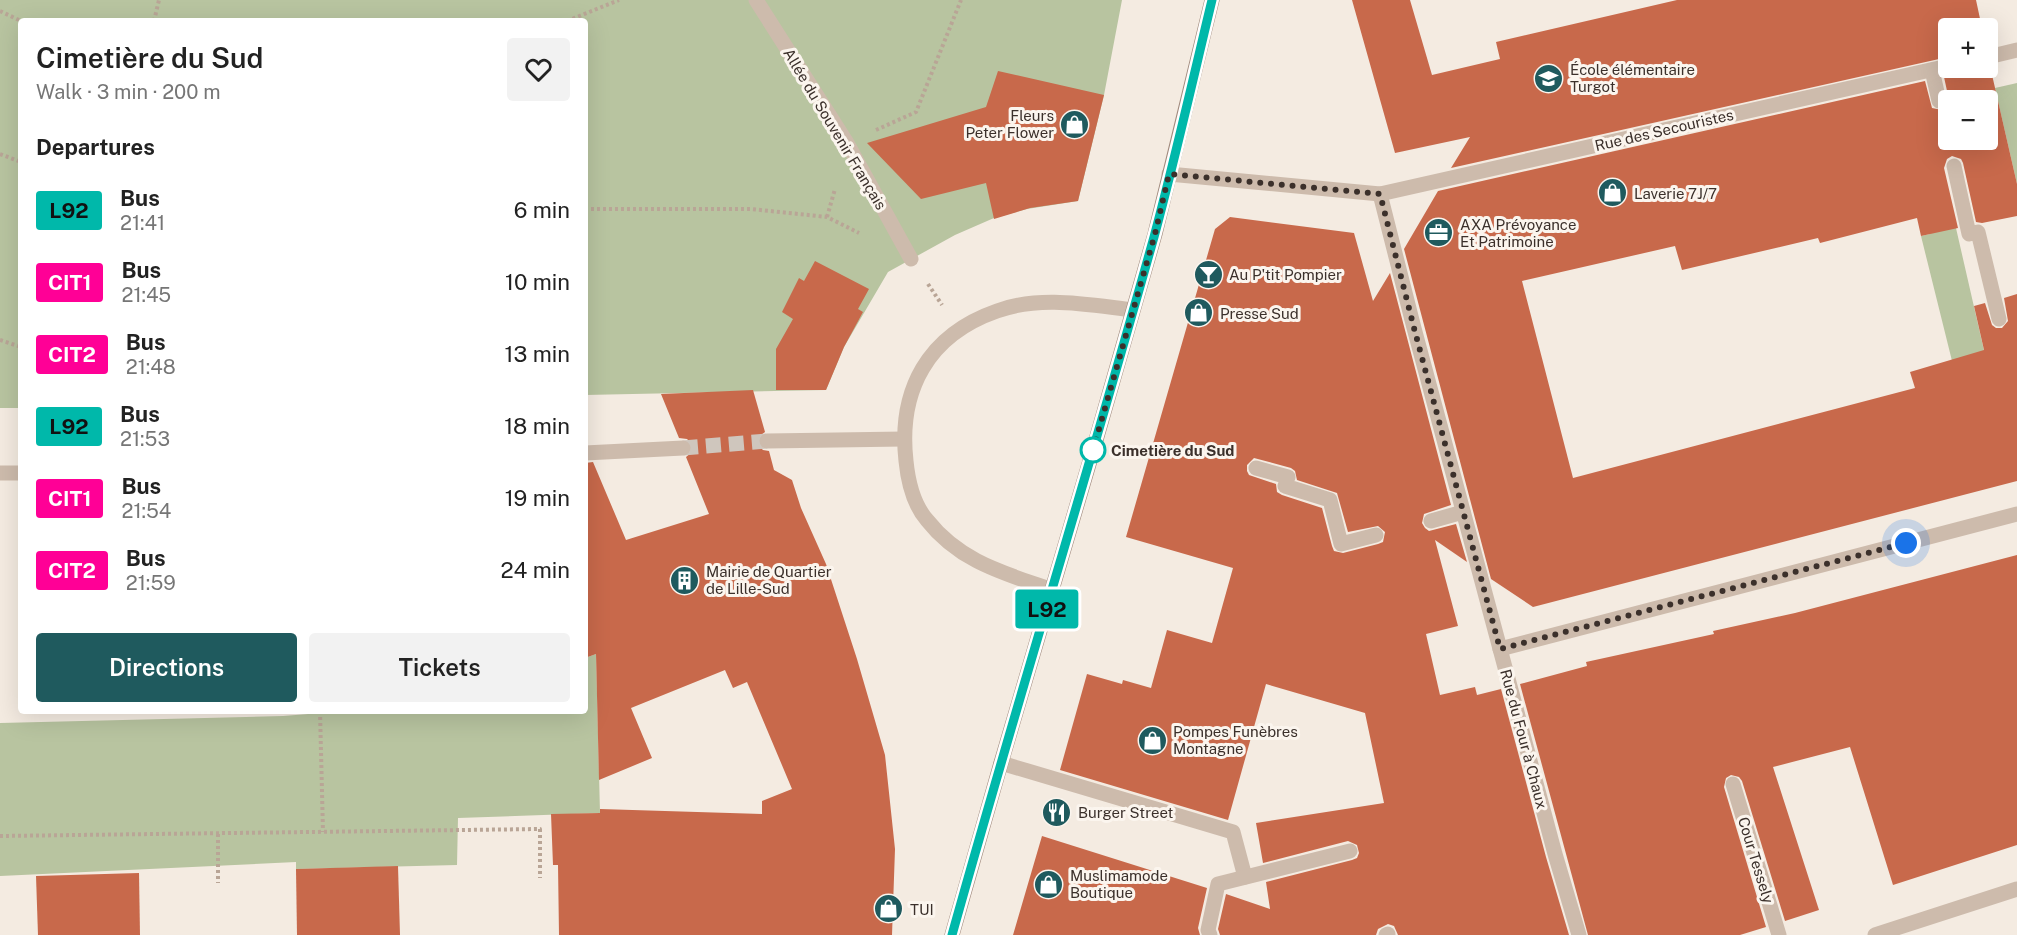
<!DOCTYPE html>
<meta charset="utf-8">
<style>
body{margin:0;font-family:"Public Sans",sans-serif;background:#f2f2f2;color:#222;height:100vh;display:flex;flex-direction:column;font-size:22px;white-space:nowrap}
*{box-sizing:border-box;margin:0}
p{font-size:20px;color:#767676}
.icon{flex:none;width:33px;height:33px;fill:none;stroke:currentColor;stroke-width:2;stroke-linecap:round;stroke-linejoin:round}
.map{position:relative;flex:1;overflow:hidden}
.panel{position:absolute;left:18px;top:18px;width:570px;height:696px;display:flex;flex-direction:column;background:#fff;border-radius:6px;box-shadow:0 6px 24px #0002}
.panel>*{flex:none}
.badge{padding:0 12px;border-radius:4px;font-size:21px;line-height:39px}
.fabs{position:absolute;left:1938px;top:18px;display:grid;gap:12px}
.fabs a{display:grid;place-items:center;width:60px;height:60px;border-radius:6px;background:#fff;box-shadow:0 6px 24px #0002;font-size:30px}
.you{position:absolute;width:30px;height:30px;margin:-15px;border:4px solid #fff;border-radius:50%;background:#1a73e8;box-shadow:0 0 0 9px #1a73e833}
.map>.badge{position:absolute;translate:-50% -50%;box-shadow:0 0 0 3px #fff}
h2{padding:0 18px;font-size:22px;line-height:54px}
.round{display:grid;place-items:center;flex:none;width:63px;height:63px;border-radius:6px;background:#f2f2f2}
.head{display:flex;align-items:center;justify-content:space-between;height:102px;padding:0 18px}
h1{font-size:28px;font-weight:600;line-height:45px}
.cta{display:flex;gap:12px;margin-top:auto;padding:12px 18px}
.cta a{flex:1;height:69px;border-radius:6px;background:#1f5a5e;color:#fff;font-size:24px;font-weight:600;line-height:69px;text-align:center}
.cta a+a{background:#f2f2f2;color:#222}
ul{padding:0;list-style:none}
li{display:flex;align-items:center;gap:18px;height:72px;padding:0 18px}
li div{flex:1}
li b{display:block;font-size:22px}
li em{font-style:normal}
li .badge{min-width:66px;font-weight:700;text-align:center}
.map>svg:first-child{display:block}
.green{fill:#b8c4a0}
.building{fill:#c8694b;fill-rule:evenodd}
.lines{fill:none;stroke-linecap:round;stroke-linejoin:round}
.street-tunnel{stroke:#cfc6bd;stroke-width:15;stroke-dasharray:15 8;stroke-linecap:butt}
.path{stroke:#b9a596;stroke-width:4;stroke-dasharray:3 3;stroke-linecap:butt}
.lane{stroke:#cdbbac;stroke-width:15}
.street{stroke:#cdbbac;stroke-width:15}
.secondary{stroke:#a18a7d;stroke-width:15}
.line-casing{stroke:#fff;stroke-width:14}
.line{stroke:#00b8aa;stroke-width:9}
.walk{stroke:#3b302b;stroke-width:6;stroke-dasharray:0 10.8}
.stop-dot{fill:#fff;stroke:#00b8aa;stroke-width:3}
.labels{text-anchor:middle;dominant-baseline:central;stroke-width:6;stroke-linejoin:round;paint-order:stroke}
.poi-label{font-size:15px;fill:#3b302b;stroke:#fbf5ee;text-anchor:start}
.street-label{font-size:15px;fill:#3b302b;stroke:#fbf5ee}
.stop-label{font-size:15px;font-weight:bold;fill:#3b302b;stroke:#fbf5ee;text-anchor:start}
</style>
<div class="map">
<svg width="2017" height="935" viewBox="0 0 2017 935">
<rect width="100%" height="100%" fill="#f4ebe1"/>
<g class="green">
<polygon points="0,0 1122,0 1104,95 1078,201 1027,209 994,218 955,235 888,272 844,347 826,390 585,395 585,21 21,21 21,408 0,408"/>
<polygon points="2017,83 2017,184 1995,88"/>
<polygon points="1953,215 1988,368 1956,377 1921,236 1930,234"/>
<polygon points="596,654 600,813 458,818 457,865 296,869 296,862 0,876 0,723 283,716 346,711 585,711 585,658"/>
</g>
<g class="building">
<polygon points="1352,0 1410,0 1432,75 1500,59 1496,42 1677,0 1976,0 1982,28 1948,28 1948,57 1451,168 1470,137 1395,153"/>
<polygon points="1988,66 1990,66 2017,184 2017,216 1982,223 1976,222 1963,163 1961,159 1952,156 1947,159 1944,168 1958,228 1921,236 1917,218 1820,243 1818,238 1682,270 1675,246 1522,281 1573,478 1915,388 1910,372 1984,350 1974,306 1985,303 1992,325 1996,328 2002,328 2008,321 2004,298 2017,294 2017,481 1533,607 1491,579 1404,249 1438,191 1925,81 1932,108 1942,110 1946,108 1948,101 1948,140 1988,140 1988,100 1949,100 1944,77 1954,74 1957,68"/>
<polygon points="998,71 1104,95 1078,201 1030,208 994,219 986,183 921,199 867,143 986,107"/>
<path d="M1230,217L1354,233L1373,301L1390,273L1451,505L1424,514L1422,523L1425,528L1429,531L1456,524L1467,562L1435,540L1458,626L1426,634L1440,695L1475,687L1477,695L1501,689L1546,857L1569,935H1398L1394,926L1388,924L1378,929L1376,935H1220L1218,929L1226,894L1270,909L1266,882L1352,860L1357,858L1359,853L1357,845L1348,841L1263,863L1256,823L1384,803L1365,713L1266,684L1228,820L1060,770L1087,674L1122,684L1123,680L1151,688L1167,630L1212,643L1233,568L1126,537L1215,229ZM1254,458L1291,468L1295,471L1297,480L1337,493L1348,532L1378,526L1385,532L1383,542L1378,544L1343,553L1334,551L1332,546L1322,508L1282,495L1277,492L1276,484L1249,475L1247,471V465Z"/>
<polygon points="815,261 869,289 858,309 863,312 844,347 826,390 776,390 776,349 793,319 782,312 799,278 804,281"/>
<polygon points="753,390 765,432 758,437 758,445 763,450 769,451 774,470 792,480 801,508 826,564 857,659 885,755 895,849 892,935 559,935 558,865 553,865 551,814 600,813 600,809 762,814 762,801 792,789 747,682 733,688 725,670 631,708 652,758 599,780 596,654 585,658 585,463 593,462 626,540 709,514 686,457 692,452 691,443 687,439 679,438 661,394"/>
<polygon points="2017,555 2017,845 1893,885 1850,747 1773,767 1819,910 1785,921 1742,781 1739,777 1731,775 1726,778 1724,787 1766,927 1740,935 1588,935 1520,684 1587,666 1586,662 1714,634 1713,631 1795,613"/>
<polygon points="1042,836 1207,888 1198,928 1200,935 1013,935"/>
<polygon points="398,866 400,935 297,935 296,869"/>
<polygon points="139,873 140,935 38,935 36,876"/>
</g>
<g class="lines">
<polyline class="street-tunnel" points="683,448 767,441"/>
<g class="path">
<polyline points="0,11 21,21"/>
<polyline points="154,21 159,0"/>
<polyline points="567,21 619,0"/>
<polyline points="876,130 916,112 961,0"/>
<polyline points="0,154 21,162"/>
<polyline points="585,209 751,209 827,217 859,233"/>
<polyline points="827,217 835,189"/>
<polyline points="928,284 942,305"/>
<polyline points="0,340 21,347"/>
<polyline points="320,711 323,832"/>
<polyline points="218,834 218,883"/>
<polyline points="0,836 540,829 540,878"/>
</g>
<g class="lane">
<polyline points="1932,70 1939,101"/>
<polyline points="1954,166 1969,234 1978,232 1999,319"/>
<polyline points="1256,468 1288,477 1285,486 1330,500 1341,544 1376,535"/>
<polyline points="1431,521 1463,512"/>
<polyline points="1001,763 1233,832 1245,877"/>
<polyline points="1733,784 1779,935"/>
<polyline points="1210,935 1208,930 1218,884 1350,851"/>
<polyline points="1386,935 1388,934"/>
</g>
<g class="street">
<polyline points="756,0 847,143 911,259"/>
<polyline points="1988,57 2017,50"/>
<polyline points="1169,174 1380,194 1948,66"/>
<polyline points="1380,194 1414,328 1555,854 1579,935"/>
<polyline points="767,441 904,439"/>
<polyline points="585,453 683,448"/>
<polyline points="0,473 21,473"/>
<path d="M1052,590C1004,573 960,562 927,520C913,504 908,481 906,461C898,390 928,335 997,311C1040,295 1089,305 1133,310"/>
<polyline points="1500,649 2017,514"/>
<polyline points="1875,935 2017,889"/>
</g>
<polyline class="secondary" points="952,935 1001,763 1094,447 1155,234 1212,0"/>
</g>
<g class="lines">
<defs>
<path id="line" d="M952,935C1017,702 1089,470 1154,237C1175,159 1193,79 1212,0"/>
</defs>
<use href="#line" class="line-casing"/>
<use href="#line" class="line"/>
<polyline class="walk" points="1093,450 1155,234 1169,174 1380,194 1414,328 1500,649 1906,543"/>
</g>
<defs>
<symbol id="school-disc" viewBox="-11 -11 22 22"><circle r="9.5" fill="#1f5a5e" stroke="#fbf5ee"/><path d="M0-5L7-2L0 1L-7-2ZM-4 1L0 2.5L4 1V4Q0 6-4 4Z" fill="#fff"/></symbol>
<symbol id="shop-disc" viewBox="-11 -11 22 22"><circle r="9.5" fill="#1f5a5e" stroke="#fbf5ee"/><path d="M-5-2.5h2.3a2.7 3.5 0 0 1 5.4 0H5L5.5 6h-11ZM-1.5-2.5h3a1.5 2.3 0 0 0-3 0Z" fill="#fff"/></symbol>
<symbol id="office-disc" viewBox="-11 -11 22 22"><circle r="9.5" fill="#1f5a5e" stroke="#fbf5ee"/><path d="M-6-3h4V-5.5h4V-3h4V5H-6ZM-1-4.5V-3h2v-1.5ZM-6 0V1H6V0Z" fill="#fff"/></symbol>
<symbol id="bar-disc" viewBox="-11 -11 22 22"><circle r="9.5" fill="#1f5a5e" stroke="#fbf5ee"/><path d="M-6-5H6L.8 .8V4.5H3.5V6h-7V4.5H-.8V.8Z" fill="#fff"/></symbol>
<symbol id="building-disc" viewBox="-11 -11 22 22"><circle r="9.5" fill="#1f5a5e" stroke="#fbf5ee"/><path d="M-4-6H4V6H1V3H-1V6H-4ZM-2.5-4.3h1.7v1.8h-1.7ZM.8-4.3h1.7v1.8H.8ZM-2.5-1h1.7V.8h-1.7ZM.8-1h1.7V.8H.8Z" fill="#fff"/></symbol>
<symbol id="restaurant-disc" viewBox="-11 -11 22 22"><circle r="9.5" fill="#1f5a5e" stroke="#fbf5ee"/><path d="M-5-6h1v4h1v-4h1v4h1v-4h1v5L-1.5 .5V6h-2V.5L-5-1ZM5-6V6H3V1.5H1.5Q1.5-4 5-6Z" fill="#fff"/></symbol>
</defs>
<g fill-rule="evenodd">
<use href="#school-disc" x="1532" y="62" width="33" height="33"/>
<use href="#shop-disc" x="1058" y="108" width="33" height="33"/>
<use href="#shop-disc" x="1596" y="176" width="33" height="33"/>
<use href="#office-disc" x="1422" y="216" width="33" height="33"/>
<use href="#bar-disc" x="1192" y="258" width="33" height="33"/>
<use href="#shop-disc" x="1182" y="296" width="33" height="33"/>
<use href="#building-disc" x="668" y="564" width="33" height="33"/>
<use href="#shop-disc" x="1136" y="724" width="33" height="33"/>
<use href="#restaurant-disc" x="1040" y="796" width="33" height="33"/>
<use href="#shop-disc" x="1032" y="868" width="33" height="33"/>
<use href="#shop-disc" x="872" y="892" width="33" height="33"/>
</g>
<circle class="stop-dot" cx="1093" cy="450" r="12"/>
<g class="labels">
<g class="poi-label">
<text x="1570" y="69">École élémentaire<tspan x="1570" dy="17">Turgot</tspan></text>
<text x="1054" y="115" text-anchor="end">Fleurs<tspan x="1054" dy="17">Peter Flower</tspan></text>
<text x="1634" y="193">Laverie 7J/7</text>
<text x="1460" y="224">AXA Prévoyance<tspan x="1460" dy="17">Et Patrimoine</tspan></text>
<text x="1229" y="274">Au P'tit Pompier</text>
<text x="1220" y="313">Presse Sud</text>
<text x="706" y="571">Mairie de Quartier<tspan x="706" dy="17">de Lille-Sud</tspan></text>
<text x="1173" y="731">Pompes Funèbres<tspan x="1173" dy="17">Montagne</tspan></text>
<text x="1078" y="812">Burger Street</text>
<text x="1070" y="875">Muslimamode<tspan x="1070" dy="17">Boutique</tspan></text>
<text x="910" y="909">TUI</text>
</g>
<g class="street-label">
<text transform="translate(835 129) rotate(59)">Allée du Souvenir Français</text>
<text transform="translate(1664 130) rotate(-13)">Rue des Secouristes</text>
<text transform="translate(1524 739) rotate(75)">Rue du Four à Chaux</text>
<text transform="translate(1756 860) rotate(73)">Cour Tessely</text>
</g>
<g class="stop-label">
<text x="1111" y="450">Cimetière du Sud</text>
</g>
</g>
</svg>
<div class="fabs">
<a>+</a>
<a>−</a>
</div>
<div class="you" style="left:1906px;top:543px"></div>
<b class="badge" style="left:1047px;top:609px;background:#00b8aa;color:#111">L92</b>
<section class="panel">
<div class="head"><div><h1>Cimetière du Sud</h1><p>Walk · 3 min · 200 m</p></div><a class="round"><svg class="icon" aria-label="heart" viewBox="0 0 24 24"><path d="M12 20l-8-8c-3-5 5-10 8-4 3-6 11-1 8 4z"/></svg></a></div>
<h2>Departures</h2>
<ul>
<li><span class="badge" style="background:#00b8aa;color:#111">L92</span><div><b>Bus</b><p>21:41</p></div><em>6 min</em></li>
<li><span class="badge" style="background:#ff0096;color:#fff">CIT1</span><div><b>Bus</b><p>21:45</p></div><em>10 min</em></li>
<li><span class="badge" style="background:#ff0096;color:#fff">CIT2</span><div><b>Bus</b><p>21:48</p></div><em>13 min</em></li>
<li><span class="badge" style="background:#00b8aa;color:#111">L92</span><div><b>Bus</b><p>21:53</p></div><em>18 min</em></li>
<li><span class="badge" style="background:#ff0096;color:#fff">CIT1</span><div><b>Bus</b><p>21:54</p></div><em>19 min</em></li>
<li><span class="badge" style="background:#ff0096;color:#fff">CIT2</span><div><b>Bus</b><p>21:59</p></div><em>24 min</em></li>
</ul>
<div class="cta"><a>Directions</a><a>Tickets</a></div>
</section>
</div>
